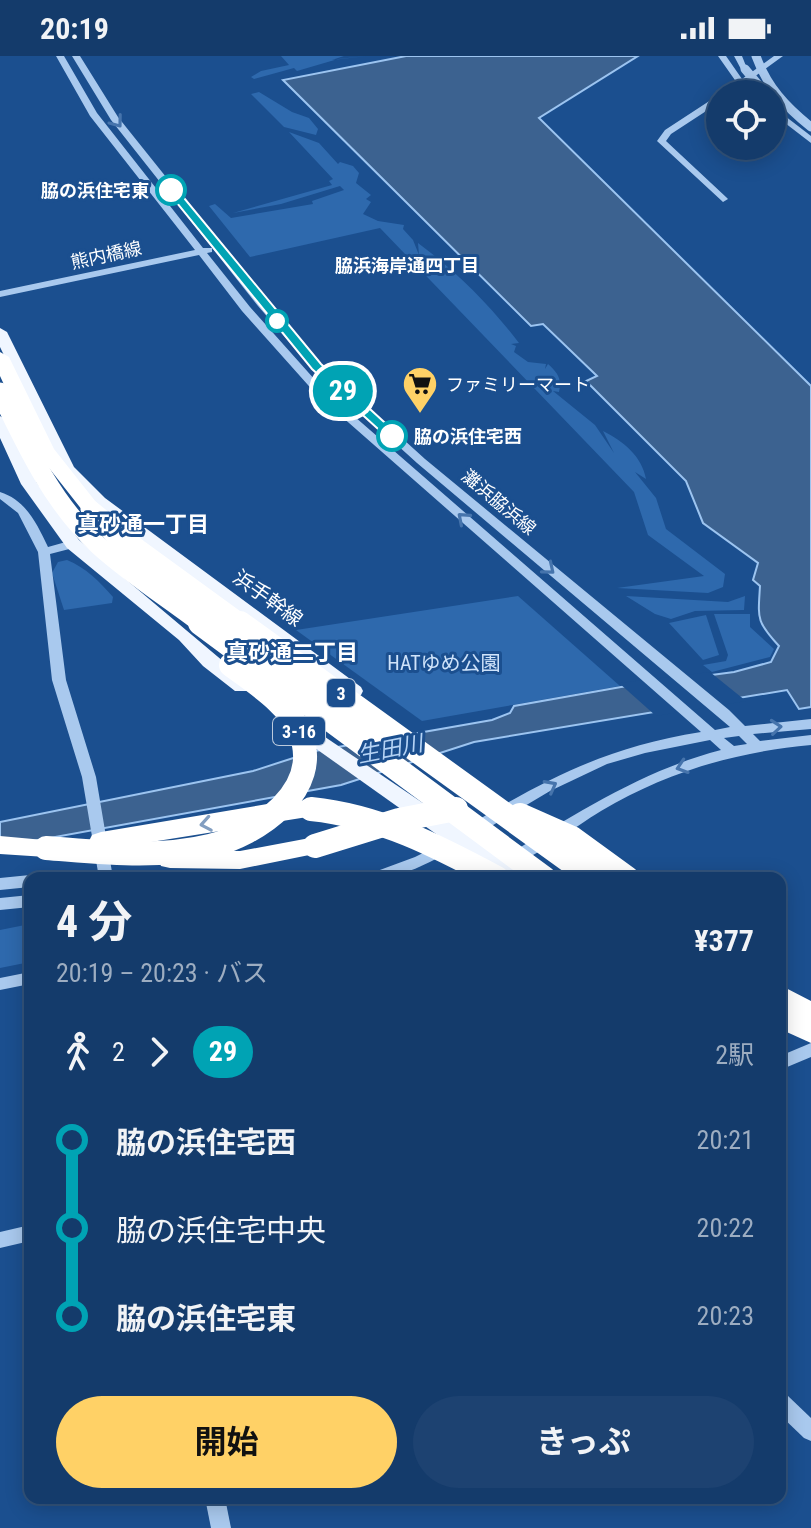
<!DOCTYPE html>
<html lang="ja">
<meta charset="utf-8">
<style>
body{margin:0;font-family:"Roboto Condensed","Noto Sans JP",sans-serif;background:#1d4271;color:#f1f3f6;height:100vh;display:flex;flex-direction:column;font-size:30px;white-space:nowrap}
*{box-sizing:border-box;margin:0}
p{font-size:26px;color:#9dadc1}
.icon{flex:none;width:44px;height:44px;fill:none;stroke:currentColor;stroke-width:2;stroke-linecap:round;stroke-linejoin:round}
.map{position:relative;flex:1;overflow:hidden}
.side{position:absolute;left:24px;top:816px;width:762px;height:632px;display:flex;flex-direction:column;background:#143b6b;border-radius:16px;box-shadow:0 4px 20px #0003,0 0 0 2px #33557e}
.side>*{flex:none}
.badge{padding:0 16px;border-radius:26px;font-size:28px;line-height:52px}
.fabs{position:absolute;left:706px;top:24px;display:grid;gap:16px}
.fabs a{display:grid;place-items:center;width:80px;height:80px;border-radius:50%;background:#143b6b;box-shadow:0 4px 20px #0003,0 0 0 2px #33557e;font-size:40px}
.map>.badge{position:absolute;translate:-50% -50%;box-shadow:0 0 0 4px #fff}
.legs{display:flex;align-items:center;gap:12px;height:88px;padding:0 32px;font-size:26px}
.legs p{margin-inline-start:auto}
.head{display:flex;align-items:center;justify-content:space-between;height:136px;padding:0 32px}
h1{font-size:44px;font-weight:700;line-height:60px}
.primary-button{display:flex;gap:16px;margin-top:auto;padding:16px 32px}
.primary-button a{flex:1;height:92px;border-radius:48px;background:#ffd166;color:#111;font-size:32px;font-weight:700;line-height:92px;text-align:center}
.primary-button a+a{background:#1d4271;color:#f1f3f6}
ul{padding:0 32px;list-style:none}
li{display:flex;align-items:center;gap:28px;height:88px;font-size:30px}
li i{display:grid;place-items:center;width:12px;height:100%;margin:0 10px;background:currentColor}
li i::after{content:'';width:20px;height:20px;margin:-10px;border:6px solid;border-radius:50%;background:#143b6b}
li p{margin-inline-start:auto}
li:first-child i{background:linear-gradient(#0000 50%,currentColor 0)}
li:last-child i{background:linear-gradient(currentColor 50%,#0000 0)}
.status{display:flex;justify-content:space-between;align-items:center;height:56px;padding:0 40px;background:#143b6b;direction:ltr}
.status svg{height:22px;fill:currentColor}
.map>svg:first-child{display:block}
.green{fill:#2e69ad}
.water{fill:#3c6290;stroke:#9cc4f0;stroke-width:2}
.pier{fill:#1b4f8f}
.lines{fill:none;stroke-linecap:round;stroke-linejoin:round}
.tertiary{fill:#a9c9ee;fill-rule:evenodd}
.primary{fill:#f0f6ff;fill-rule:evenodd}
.motorway{fill:#fff;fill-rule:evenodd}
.tertiary-bridge{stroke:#a9c9ee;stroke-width:9}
.motorway-bridge-far1{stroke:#fff;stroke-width:19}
.motorway-bridge{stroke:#fff;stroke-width:24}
.oneway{stroke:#4674ac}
.oneway2{stroke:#829ec1}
.line-1{fill:#00a3b4;stroke:#fff;stroke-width:2}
.stop-1-dot{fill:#fff;stroke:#00a3b4;stroke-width:4}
.labels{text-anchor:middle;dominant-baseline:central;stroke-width:6;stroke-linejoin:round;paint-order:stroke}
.far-stop-label{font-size:18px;font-weight:bold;fill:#fff;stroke:#1b4f8f;text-anchor:end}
.far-street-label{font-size:18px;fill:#fff;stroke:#1b4f8f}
.far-neighbourhood-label{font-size:18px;font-weight:bold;fill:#fff;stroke:#1b4f8f}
.far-poi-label{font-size:18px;fill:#fff;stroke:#1b4f8f;text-anchor:start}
.shield{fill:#1b4f8f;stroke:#bbcadd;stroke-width:2}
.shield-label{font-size:18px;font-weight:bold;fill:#fff}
.street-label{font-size:20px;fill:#fff;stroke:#1b4f8f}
.park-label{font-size:20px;fill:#cfe3fa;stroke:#1b4f8f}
.neighbourhood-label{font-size:22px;font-weight:bold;fill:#fff;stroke:#1b4f8f}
.water-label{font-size:22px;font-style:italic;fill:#b5d3f5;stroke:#1b4f8f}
</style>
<div class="status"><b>20:19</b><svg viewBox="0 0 49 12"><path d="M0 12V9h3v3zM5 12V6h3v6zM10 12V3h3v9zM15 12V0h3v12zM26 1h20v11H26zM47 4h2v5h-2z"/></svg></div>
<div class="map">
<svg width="811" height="1472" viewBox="0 0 811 1472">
<rect width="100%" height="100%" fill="#1b4f8f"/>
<g class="green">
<polygon points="281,0 344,0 332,4 367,0 338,3 297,15 294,12 254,23 251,21 261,15 289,9"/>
<polygon points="259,36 292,56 309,62 318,73 316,79 284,71 251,38"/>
<path d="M289,76L319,87L338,108L340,106L353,110L359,117L356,127L371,139L366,143L371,146L363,158L378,165L404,169L403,173L413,184L419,199L418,187C456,215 490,249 519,287L511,288L516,290L514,296L528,306L546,308L545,313L548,308C558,317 562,323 559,336L553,335L595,369L614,397L603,375C623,385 642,400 646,423L635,416L656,442L666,473L725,518L723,531L708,537L617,532L704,520L648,479L634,436L380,172L250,201L209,150L215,148L231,162L313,148L312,145L344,134L340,130L281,148L233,157L332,129L329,125L333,123Z"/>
<path d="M67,504C85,511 100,526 113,541L112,547L64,554L52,517L58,506Z"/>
<polygon points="518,540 620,630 422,665 296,574"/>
<polygon points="626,540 728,546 745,540 744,554 695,555 671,563 655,558"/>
<polygon points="714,558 750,558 750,571 774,593 770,601 712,616 703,609 726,605 728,599"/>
<polygon points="706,559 719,599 703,604 669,567"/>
<polygon points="30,868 30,906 0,912 0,874"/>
</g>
<path class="water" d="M406,0H638L539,62L811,330V651L799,653L787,634L474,686L341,729L0,791V766L253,715L315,695L492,664L510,657L514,650L621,631L734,616L771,606L779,590C756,565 758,563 760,530L753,524L758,507L703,467L686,425L586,325L597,320L543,268L531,270L283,24Z"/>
<polygon class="pier" points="710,616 746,645 656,660 619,627"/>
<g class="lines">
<g class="tertiary">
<path d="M56,0H64L97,57L203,192H212V196L207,197L250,251L324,334L715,674L730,671L417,407L312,312L258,250L111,64L72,0H80L118,61L266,246L320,308L425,403L729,654L745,670L811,663V673L753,678L760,685L811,679V689C735,696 667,716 601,755C574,771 539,800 511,809L506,808L504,804L506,800C576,758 641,715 721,694L710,684L645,697L607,708L550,735L478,778H468L466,774L468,770C548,722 607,691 701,676L316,338L242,255L199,199L0,241V235L195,194L90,60ZM739,680L747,688L734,690L724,682Z"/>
<polygon points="718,0 726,0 742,23 774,0 783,0 746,27 758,38 749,38 741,31 731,38 722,38 737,27"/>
<polygon points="734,0 742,0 748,15 742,15"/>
<polygon points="717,40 720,40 720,46 671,78 666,85 726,141 728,143 723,146 657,85 665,74"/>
<polygon points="772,50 811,80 811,87 772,57"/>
<path d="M0,436C26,444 37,468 48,491L73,484L79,488L77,491L50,498L66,624L96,721L113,822H99L82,721L52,624L38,496L18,457L0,443Z"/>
<path d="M445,786L450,787L452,791L450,795C422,811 400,822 367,822L369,818L415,801Z"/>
<polygon points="30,819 36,822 30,822 30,831 0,834 0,822"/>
<polygon points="30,839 30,851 0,854 0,842"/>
<polygon points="30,916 30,928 0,934 0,922"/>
<polygon points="811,987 811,1001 780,1014 780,1000"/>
<polygon points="30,1169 30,1185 0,1192 0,1176"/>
<polygon points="780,1337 787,1339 811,1362 811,1385 804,1382 780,1359"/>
<polygon points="205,1442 225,1442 231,1472 211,1472"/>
</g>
<g class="primary">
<polygon points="0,272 7,276 74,411 105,442 361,631 363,635 361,639 347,639 93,450 59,413 0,291"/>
<polygon points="0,360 8,365 37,427 79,484 249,627 251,631 249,635 235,635 203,610 179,584 67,492 21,428 0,382"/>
<polygon points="291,658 525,816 529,822 500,822 491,817 284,670 281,665"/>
</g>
<g class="motorway">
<polygon points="0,296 9,301 54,393 130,489 396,686 400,692 396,698 380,698 116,497 34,393 0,320"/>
<polygon points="311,744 320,747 323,753 320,759 101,794 92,791 89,785 92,779 101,776 279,746"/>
<polygon points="0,780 55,785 58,792 55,799 46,801 0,798"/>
<polygon points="315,781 324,784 327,790 324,796 240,813 170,812 161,810 158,803 161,796 170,794 240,795"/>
<polygon points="780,929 811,945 811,987 780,973"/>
</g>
<g class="tertiary-bridge">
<path d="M756,0C767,31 786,51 811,71"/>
<polyline points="745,13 766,38"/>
</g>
<g class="motorway-bridge-far1">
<path d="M0,336C27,392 53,448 99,490C131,519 169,543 203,569"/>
<polyline points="90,453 140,494 243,569"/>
</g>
<g class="motorway-bridge">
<polyline points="200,567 544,822"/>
<polyline points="240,567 593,822"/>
<path d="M311,753C380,760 437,790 497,822"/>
<polyline points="520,759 572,782 627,822"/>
<polyline points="315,790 399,764 456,753"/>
<path d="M46,792C100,796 157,803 210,790C257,779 324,734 300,676C288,647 255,627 231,609"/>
</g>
</g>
<defs><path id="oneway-chevron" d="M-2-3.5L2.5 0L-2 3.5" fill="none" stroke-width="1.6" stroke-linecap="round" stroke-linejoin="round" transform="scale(2)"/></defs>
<g class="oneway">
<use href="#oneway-chevron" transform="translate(117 66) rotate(53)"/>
<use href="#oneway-chevron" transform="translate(463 462) rotate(-139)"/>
<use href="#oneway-chevron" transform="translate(549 513) rotate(40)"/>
<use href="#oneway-chevron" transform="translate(776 671) rotate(-5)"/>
<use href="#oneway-chevron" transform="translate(682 711) rotate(162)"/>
<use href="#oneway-chevron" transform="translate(551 730) rotate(-28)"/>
</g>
<use class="oneway2" href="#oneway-chevron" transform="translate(206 768) rotate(170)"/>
<polygon class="line-1" points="168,131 175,131 321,308 396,377 396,382 388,382 312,313 168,136"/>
<defs>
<symbol id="supermarket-pin" viewBox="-11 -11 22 30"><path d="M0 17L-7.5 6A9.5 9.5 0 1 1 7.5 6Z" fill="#ffd166" stroke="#1b4f8f"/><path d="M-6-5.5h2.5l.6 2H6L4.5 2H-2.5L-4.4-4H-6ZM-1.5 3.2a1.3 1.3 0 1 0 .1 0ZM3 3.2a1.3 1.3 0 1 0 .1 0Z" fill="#111"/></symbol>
</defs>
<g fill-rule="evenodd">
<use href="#supermarket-pin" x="400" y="308" width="40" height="54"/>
</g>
<g class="stop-1-dot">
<circle cx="171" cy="134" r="14"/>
<circle cx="277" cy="265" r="10"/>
<circle cx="392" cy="380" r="14"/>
</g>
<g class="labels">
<g class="far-stop-label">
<text x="149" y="134">脇の浜住宅東</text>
<text x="414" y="380" text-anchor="start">脇の浜住宅西</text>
</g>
<g class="far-street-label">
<text transform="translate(106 199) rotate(-12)">熊内橋線</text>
<text transform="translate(499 446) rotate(40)">灘浜脇浜線</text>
</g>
<g class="far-neighbourhood-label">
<text x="407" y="209">脇浜海岸通四丁目</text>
</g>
<g class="far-poi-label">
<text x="446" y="328">ファミリーマート</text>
</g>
<g class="shield">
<rect x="327" y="623" width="28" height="28" rx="6"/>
<rect x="273" y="661" width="52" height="28" rx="6"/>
</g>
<g class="shield-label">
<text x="341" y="637">3</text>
<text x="299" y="675">3-16</text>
</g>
<g class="street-label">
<text transform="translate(268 542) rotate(36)">浜手幹線</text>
</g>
<g class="park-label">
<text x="444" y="607">HATゆめ公園</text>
</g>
<g class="neighbourhood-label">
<text x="143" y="468">真砂通一丁目</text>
<text x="292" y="596">真砂通二丁目</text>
</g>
<g class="water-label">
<text transform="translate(390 693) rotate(-11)">生田川</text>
</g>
</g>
</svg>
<div class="fabs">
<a><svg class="icon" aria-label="locate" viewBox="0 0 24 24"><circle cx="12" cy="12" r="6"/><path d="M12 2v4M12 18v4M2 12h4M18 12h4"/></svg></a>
</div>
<b class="badge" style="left:343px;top:335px;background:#00a3b4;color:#fff">29</b>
<section class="side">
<div class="head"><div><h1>4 分</h1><p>20:19 – 20:23 · バス</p></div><b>¥377</b></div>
<div class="legs"><svg class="icon" aria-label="walk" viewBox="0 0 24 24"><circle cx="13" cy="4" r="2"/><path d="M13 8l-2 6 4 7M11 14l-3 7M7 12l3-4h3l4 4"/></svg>2<svg class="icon" aria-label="forward" viewBox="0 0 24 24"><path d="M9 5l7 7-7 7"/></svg><b class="badge" style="background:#00a3b4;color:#fff">29</b><p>2駅</p></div>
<ul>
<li><i style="color:#00a3b4"></i><b>脇の浜住宅西</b><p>20:21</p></li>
<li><i style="color:#00a3b4"></i><span>脇の浜住宅中央</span><p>20:22</p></li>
<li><i style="color:#00a3b4"></i><b>脇の浜住宅東</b><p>20:23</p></li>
</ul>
<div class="primary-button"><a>開始</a><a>きっぷ</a></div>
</section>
</div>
